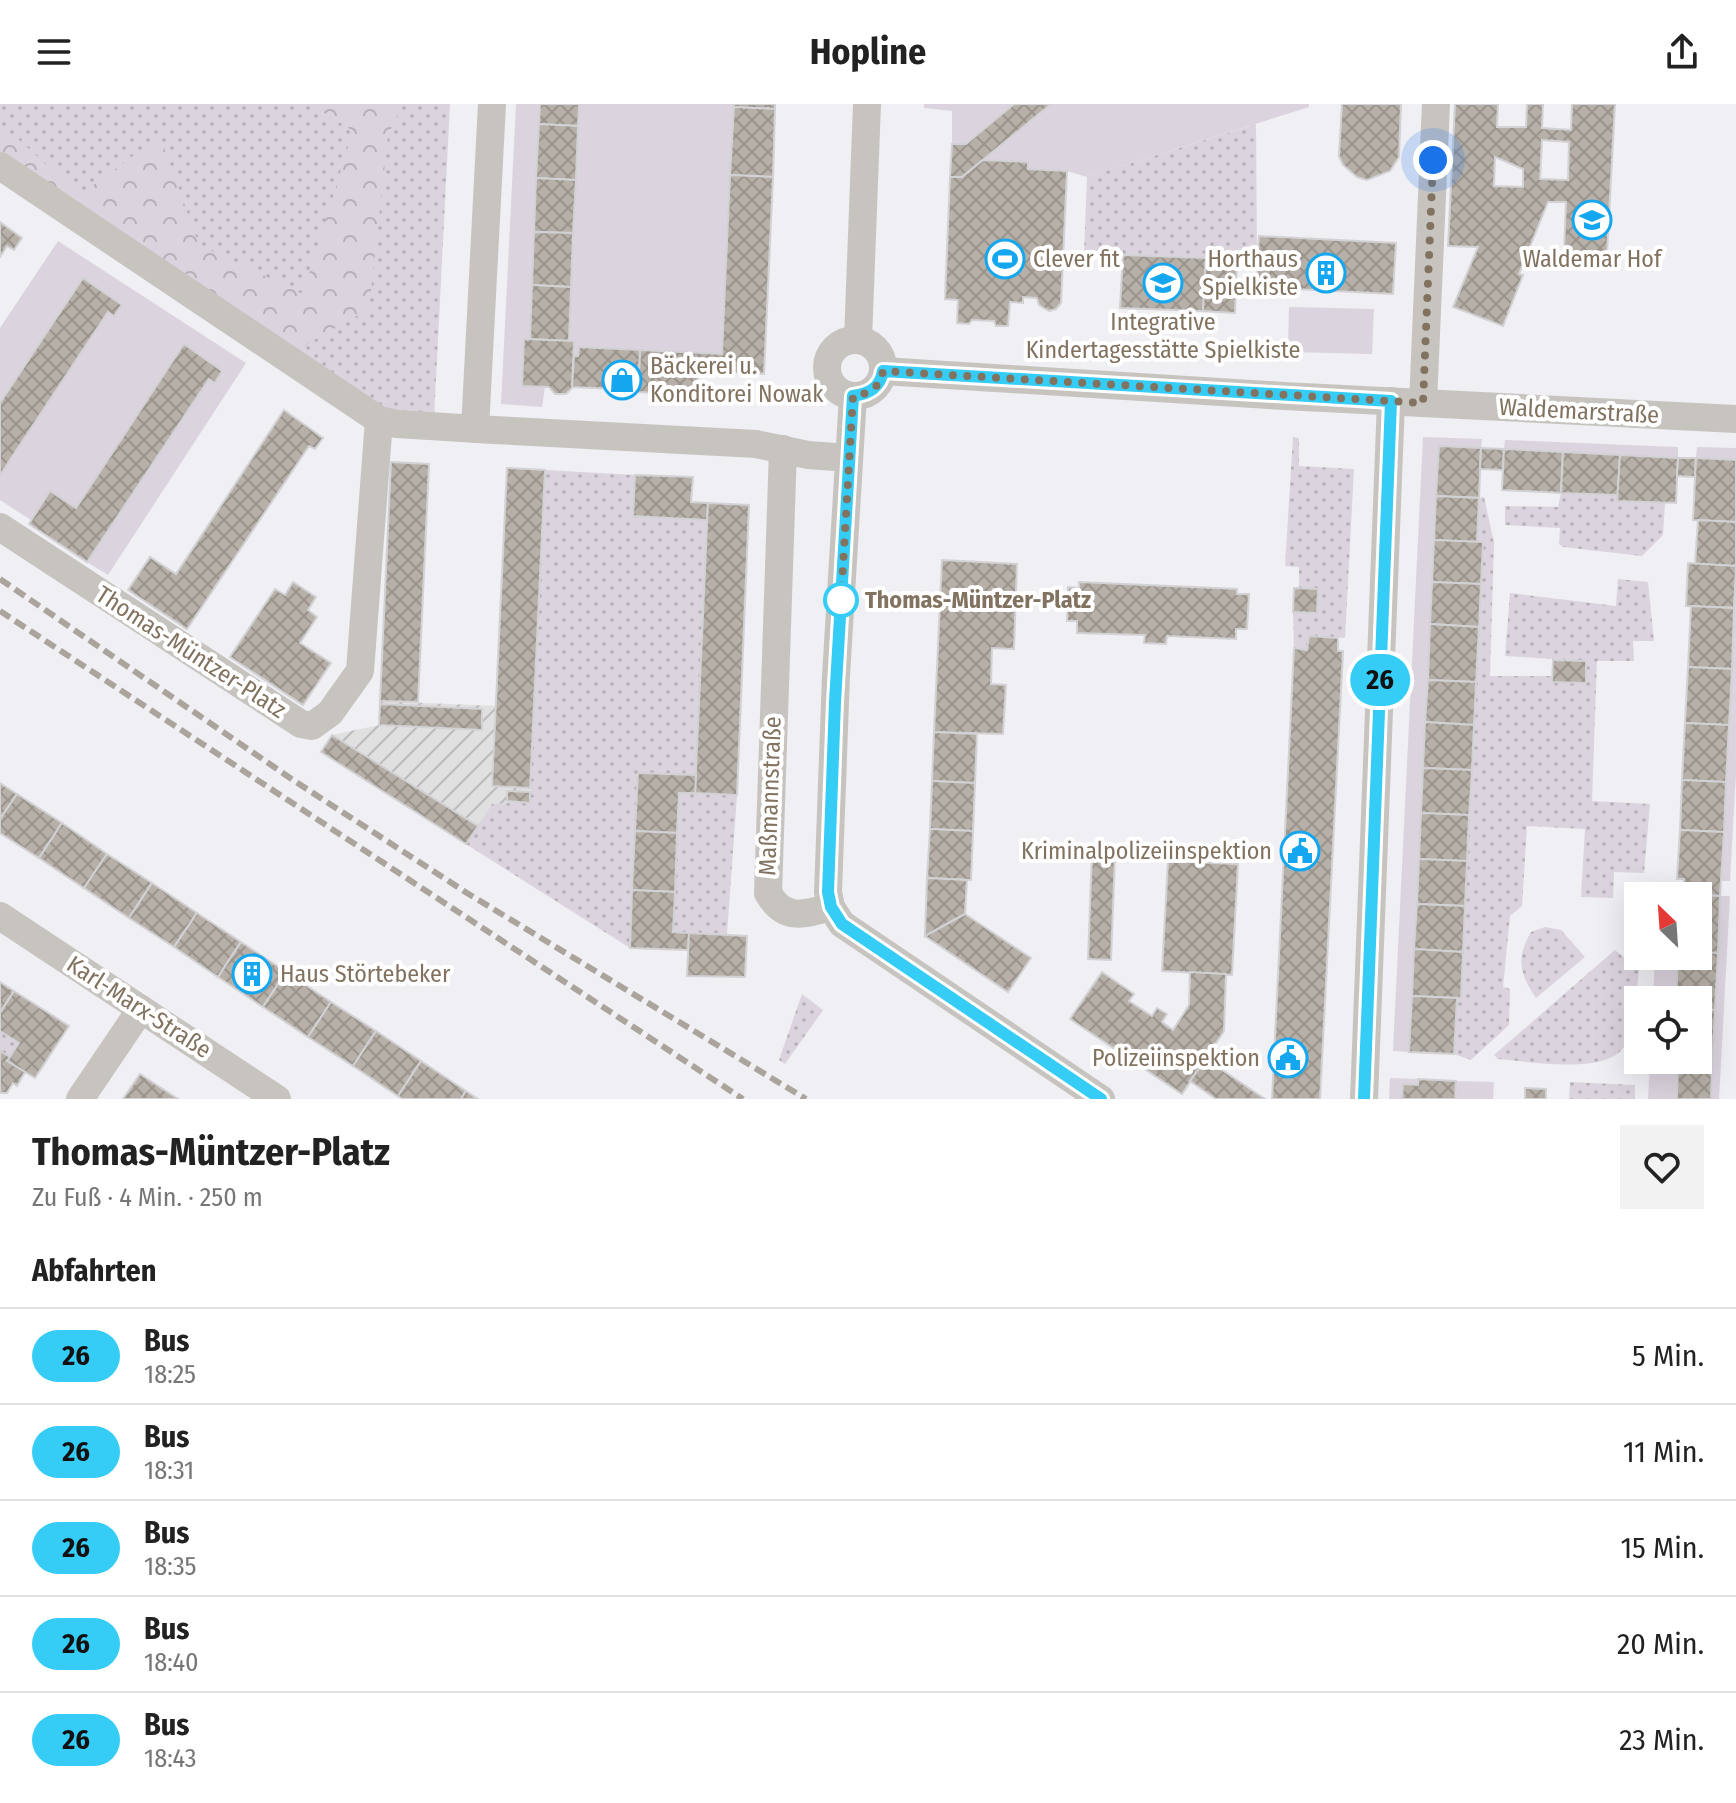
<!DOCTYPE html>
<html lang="de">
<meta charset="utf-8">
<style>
body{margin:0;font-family:"Fira Sans Condensed",sans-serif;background:#f2f2f2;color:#222;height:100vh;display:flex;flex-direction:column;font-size:30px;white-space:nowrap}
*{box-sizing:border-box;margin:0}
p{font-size:26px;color:#767676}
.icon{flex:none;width:44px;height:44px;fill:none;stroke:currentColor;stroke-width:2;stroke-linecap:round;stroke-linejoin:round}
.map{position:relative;height:995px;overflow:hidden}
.drawer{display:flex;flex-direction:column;background:#fff;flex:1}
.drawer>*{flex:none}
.badge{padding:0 16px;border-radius:26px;font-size:28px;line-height:52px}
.needle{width:52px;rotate:335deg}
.buttons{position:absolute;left:1624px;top:778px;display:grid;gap:16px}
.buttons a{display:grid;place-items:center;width:88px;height:88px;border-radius:0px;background:#fff;box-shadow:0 8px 32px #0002;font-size:40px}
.you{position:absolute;width:40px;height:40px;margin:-20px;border:6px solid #fff;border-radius:50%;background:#1a73e8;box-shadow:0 0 0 12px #1a73e833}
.map>.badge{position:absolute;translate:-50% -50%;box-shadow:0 0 0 4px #fff}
h2{padding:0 32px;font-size:30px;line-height:72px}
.round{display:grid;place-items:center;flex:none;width:84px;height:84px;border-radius:0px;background:#f2f2f2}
.head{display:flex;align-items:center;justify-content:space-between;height:136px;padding:0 32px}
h1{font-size:38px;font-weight:700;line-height:60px}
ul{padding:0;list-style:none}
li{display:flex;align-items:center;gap:24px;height:96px;padding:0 32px;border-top:2px solid #e0e0e0}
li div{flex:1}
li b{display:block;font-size:30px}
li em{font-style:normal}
li .badge{min-width:88px;font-weight:700;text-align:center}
header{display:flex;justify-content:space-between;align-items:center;height:104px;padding:0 32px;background:#fff;font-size:36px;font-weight:700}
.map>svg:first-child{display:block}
.industrial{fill:url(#industrial-furrows)}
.grass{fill:url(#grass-dots)}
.forest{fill:url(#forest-crowns)}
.garden{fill:#dbd3de}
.building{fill:url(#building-cross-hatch);stroke:#d2d2d5;stroke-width:2;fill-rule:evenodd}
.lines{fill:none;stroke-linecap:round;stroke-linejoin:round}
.minor{stroke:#c7c4c0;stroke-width:28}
.rail{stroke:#aaa49c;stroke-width:6;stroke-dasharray:12 6;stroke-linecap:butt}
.line-casing{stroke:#fff;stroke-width:18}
.line{stroke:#35ccf6;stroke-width:12}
.walk{stroke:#827360;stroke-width:8;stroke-dasharray:0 14.4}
.stop-dot{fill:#fff;stroke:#35ccf6;stroke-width:4}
.labels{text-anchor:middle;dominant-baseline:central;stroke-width:8;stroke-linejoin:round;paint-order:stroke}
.poi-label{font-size:24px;fill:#827360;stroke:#fff;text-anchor:start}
.street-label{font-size:24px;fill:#827360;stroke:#fff}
.stop-label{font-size:24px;font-weight:bold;fill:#827360;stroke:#fff;text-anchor:start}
</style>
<header><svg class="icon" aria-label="menu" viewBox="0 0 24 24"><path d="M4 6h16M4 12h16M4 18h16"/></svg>Hopline<svg class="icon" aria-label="share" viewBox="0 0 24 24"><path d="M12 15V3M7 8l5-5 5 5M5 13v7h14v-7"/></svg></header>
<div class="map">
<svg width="1736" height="995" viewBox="0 0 1736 995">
<defs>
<pattern id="industrial-furrows" width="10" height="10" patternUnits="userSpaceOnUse" patternTransform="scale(2)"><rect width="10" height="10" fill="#e1e0e1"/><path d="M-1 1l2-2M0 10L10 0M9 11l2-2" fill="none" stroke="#bcbaba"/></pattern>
<pattern id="grass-dots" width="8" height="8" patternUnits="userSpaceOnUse" patternTransform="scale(2)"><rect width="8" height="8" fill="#dbd3de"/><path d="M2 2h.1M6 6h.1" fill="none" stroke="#b7b0b7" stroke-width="1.8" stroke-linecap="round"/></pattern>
<pattern id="forest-crowns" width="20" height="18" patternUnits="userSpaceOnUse" patternTransform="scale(2)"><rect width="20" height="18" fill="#dbd3de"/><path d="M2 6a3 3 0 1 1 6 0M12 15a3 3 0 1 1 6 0" fill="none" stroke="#b7b0b7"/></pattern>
<pattern id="building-cross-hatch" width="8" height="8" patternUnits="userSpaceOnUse" patternTransform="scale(2)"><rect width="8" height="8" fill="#b7b0a9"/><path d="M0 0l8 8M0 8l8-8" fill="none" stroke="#9a948d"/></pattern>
</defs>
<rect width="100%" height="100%" fill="#efeff4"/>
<polygon class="industrial" points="380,597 496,602 492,682 530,684 530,699 492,700 466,740 321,648 332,631 379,621"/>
<g class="grass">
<polygon points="0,0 450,0 434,314 391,312 0,54"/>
<polygon points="1256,20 1257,155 1084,149 1087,73"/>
<polygon points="1293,333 1299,334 1299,362 1354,365 1345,534 1309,532 1307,546 1294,544 1293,508 1317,509 1318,485 1299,484 1299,463 1285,462"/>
<polygon points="545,366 635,371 634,412 707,416 696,671 638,669 630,844 466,740 492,700 530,698"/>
<polygon points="1561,389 1618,391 1618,397 1665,399 1663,431 1642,452 1563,443 1559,440 1560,424 1505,421 1505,402 1558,403"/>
<polygon points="1484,393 1494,439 1490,572 1553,572 1553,578 1586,579 1586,557 1505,552 1510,489 1616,502 1618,475 1648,478 1654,537 1633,537 1634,557 1597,557 1592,697 1650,700 1644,769 1614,768 1613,794 1581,793 1585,725 1527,722 1522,802 1510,812 1503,883 1510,885 1509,921 1471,956 1454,950 1479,394"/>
<polygon points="679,689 737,691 727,830 673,828"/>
<path d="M1545,823L1561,826L1585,853L1536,894C1519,869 1516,854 1531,828Z"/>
<path d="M1615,846L1639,866C1636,890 1636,916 1626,939C1612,973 1528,957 1498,955L1494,951Z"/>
<polygon points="802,890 823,906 785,960 779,956"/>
<polygon points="0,927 19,939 10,953 0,947"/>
<polygon points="1570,978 1635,981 1635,995 1569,995"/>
</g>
<polygon class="forest" points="310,0 403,0 388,31 369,205 293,248 0,54 0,29 17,34 80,91 160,32 199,141 303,190 353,27"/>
<g class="garden">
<polygon points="516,0 540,0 530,235 524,235 522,281 545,283 542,303 501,300"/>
<polygon points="579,0 734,0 722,250 579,243 578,252 574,252 574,237 569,237"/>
<polygon points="924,0 1014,0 966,40 952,40 952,7 924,4"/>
<polygon points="1051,0 1309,0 1309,3 1087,73 1067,67 1028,65 1028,58 983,56"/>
<polygon points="58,137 246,259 108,471 87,458 209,275 215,278 222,267 184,240 76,404 50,387 31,416 0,396 0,371 108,208 114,212 121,201 83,175 0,299 0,224"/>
<polygon points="1289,203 1374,205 1372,250 1288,248"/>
<polygon points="1423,333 1482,335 1481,344 1439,343 1409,948 1393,947"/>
<polygon points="1505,336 1678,343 1678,354 1504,345"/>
<polygon points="1697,343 1736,344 1736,356 1696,354"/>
<polygon points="1736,473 1736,668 1730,777 1721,777"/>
<polygon points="1720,792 1730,792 1719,995 1711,995"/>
<polygon points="1655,852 1678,852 1676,896 1653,896"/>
<polygon points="1650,956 1673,956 1673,962 1678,962 1677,995 1648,995"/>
<polygon points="1390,974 1418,975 1418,981 1403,980 1402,995 1389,995"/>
<polygon points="1456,977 1494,978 1493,995 1455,995"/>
</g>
<g class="building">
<polygon points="540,0 579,0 578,22 539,20"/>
<polygon points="734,0 775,0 775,5 734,3"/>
<polygon points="1014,0 1051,0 962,73 950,73 952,40 966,40"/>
<polygon points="1342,0 1401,0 1399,53 1390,67 1367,76 1357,73 1343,61 1339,52"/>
<path d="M1455,0H1498L1497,23H1526L1527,0H1543L1542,24L1571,26L1572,0H1615L1607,150L1564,148L1566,98H1548L1519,170L1523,171L1503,222L1453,203L1478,143L1448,142ZM1542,36L1569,38L1568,76L1540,75ZM1495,53L1523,65V83L1494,82Z"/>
<polygon points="734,3 775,5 773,73 730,71"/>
<polygon points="539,20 578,22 576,76 536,74"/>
<polygon points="983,56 1028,58 1028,65 1067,67 1061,199 1056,205 1049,207 1039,201 1037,194 1023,193 1023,199 1010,198 1008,222 996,222 994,217 972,216 969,220 957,219 958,196 945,195 950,73 962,73"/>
<polygon points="730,71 773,73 764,270 698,267 697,291 638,288 640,246 722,250"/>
<polygon points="536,74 576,76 573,129 534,128"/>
<polygon points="0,118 22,134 14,146 7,142 0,153"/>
<polygon points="534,128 573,129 571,183 532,181"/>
<polygon points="1259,132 1396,139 1393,190 1256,183"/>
<polygon points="1123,151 1206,154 1203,207 1120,204"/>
<polygon points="1206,154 1237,156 1235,209 1203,207"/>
<polygon points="83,174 122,201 114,212 108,208 0,371 0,299"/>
<polygon points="532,181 571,183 569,237 530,235"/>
<polygon points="524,235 574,237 572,284 566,290 555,290 549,283 522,282"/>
<polygon points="184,240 222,267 215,279 209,275 87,458 29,420 50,387 76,404"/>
<polygon points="579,243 640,246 638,286 572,283 574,252 578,252"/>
<polygon points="284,306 323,334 315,345 309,342 187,525 128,486 150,453 176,470"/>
<polygon points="1439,342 1481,344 1479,394 1436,392"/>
<polygon points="1481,344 1504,345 1503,366 1480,365"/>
<polygon points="1504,345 1563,348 1561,389 1502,386"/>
<polygon points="1563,348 1620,351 1618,391 1561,389"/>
<polygon points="1620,351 1678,354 1676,399 1617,397"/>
<polygon points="1678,354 1696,354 1695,373 1677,372"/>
<polygon points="1696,354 1736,356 1736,418 1693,416"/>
<polygon points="391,358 429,360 418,598 380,597"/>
<polygon points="507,364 545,366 530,684 492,682"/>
<polygon points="635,371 693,373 691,398 708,399 707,416 633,412"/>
<polygon points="1436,392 1479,394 1477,438 1434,436"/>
<polygon points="708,399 749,401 737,691 695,689"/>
<polygon points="1698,416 1736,418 1736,462 1695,460"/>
<polygon points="1434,436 1483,438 1481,480 1432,478"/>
<polygon points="942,456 1017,460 1014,545 992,544 991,580 1006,581 1003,630 934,628"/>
<polygon points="1688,459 1736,462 1734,504 1686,502"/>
<polygon points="293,478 316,493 308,506 317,513 300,539 331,559 303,601 230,553 275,485 285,491"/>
<polygon points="1079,478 1237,485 1237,490 1249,490 1247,525 1236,525 1236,535 1167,532 1166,540 1144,539 1145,531 1077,529 1077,517 1067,517 1068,483 1079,484"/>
<polygon points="1432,478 1481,480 1479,523 1430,520"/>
<polygon points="1294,484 1318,485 1317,509 1293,508"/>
<polygon points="1691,502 1734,504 1732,565 1688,563"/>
<polygon points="1430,520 1479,523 1476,578 1428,576"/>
<polygon points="1309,532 1338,534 1338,547 1343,547 1320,995 1272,995 1294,544 1307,546"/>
<polygon points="1553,556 1586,557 1586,579 1552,578"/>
<polygon points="1688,563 1732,565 1729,621 1685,619"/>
<polygon points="1428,576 1476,578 1474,621 1425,618"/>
<polygon points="380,600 482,605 482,626 379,621"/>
<polygon points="1425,618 1474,621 1472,666 1423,664"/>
<polygon points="1685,619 1729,621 1726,678 1682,676"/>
<polygon points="934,628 977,630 975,679 932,677"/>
<polygon points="332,631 478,722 466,740 321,648"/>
<polygon points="1423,664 1472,666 1469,711 1421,709"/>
<polygon points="638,669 696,671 695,689 679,689 677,729 635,727"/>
<polygon points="1682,676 1726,678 1724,728 1680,726"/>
<polygon points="932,677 975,679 973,727 930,725"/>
<polygon points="0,679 17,690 0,715"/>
<polygon points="507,687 530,688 530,699 507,697"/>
<polygon points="17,690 62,719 39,754 0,729 0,715"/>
<polygon points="1421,709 1469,711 1467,757 1419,755"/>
<polygon points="62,719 107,750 84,784 39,754"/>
<polygon points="930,725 973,727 971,776 927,774"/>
<polygon points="1680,726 1724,728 1720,792 1683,790 1684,775 1677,775"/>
<polygon points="635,727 677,729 675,788 632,786"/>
<polygon points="107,750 152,779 129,814 84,784"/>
<polygon points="1092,750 1115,751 1111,856 1088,855"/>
<polygon points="1419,755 1467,757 1465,802 1417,800"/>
<polygon points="1168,757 1238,760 1232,871 1162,867"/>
<polygon points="927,774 967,776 965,810 925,832"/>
<polygon points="152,779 197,809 174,843 129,814"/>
<polygon points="632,786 675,788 673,828 689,829 688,846 630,844"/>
<polygon points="1681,790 1720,792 1718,849 1698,848 1698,792 1681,792"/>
<polygon points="1417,800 1465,802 1463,848 1414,845"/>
<polygon points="197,809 241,838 218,873 174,843"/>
<polygon points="965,810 1031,854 1008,888 925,832"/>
<polygon points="689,829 747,832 745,873 687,872"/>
<polygon points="241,838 286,868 263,903 218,873"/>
<polygon points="1414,845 1463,848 1461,894 1412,892"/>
<polygon points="1698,848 1718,849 1715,906 1698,905 1698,896 1676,896 1678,852 1698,852"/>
<polygon points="286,868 331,898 308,933 263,903"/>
<polygon points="1102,868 1134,890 1129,897 1152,912 1157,904 1167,910 1162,918 1173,926 1189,901 1190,868 1226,870 1224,927 1182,990 1070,915"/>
<polygon points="0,878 14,887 0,909"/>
<polygon points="14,887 69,922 35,974 7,957 19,939 0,927 0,909"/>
<polygon points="1412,892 1457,894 1454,950 1409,948"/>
<polygon points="331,898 376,927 353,962 308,933"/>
<polygon points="1698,905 1715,906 1712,964 1672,962 1673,956 1698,956"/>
<polygon points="376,927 421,957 398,992 353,962"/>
<polygon points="0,947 10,953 7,957 25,968 17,982 13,979 7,989 0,989"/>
<polygon points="1206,955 1265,995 1216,995 1190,977"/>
<polygon points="421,957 466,987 461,995 403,995 398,992"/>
<polygon points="1678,962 1712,964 1711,995 1677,995"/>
<polygon points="140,970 178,995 123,995"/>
<polygon points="1418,975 1456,977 1455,995 1402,995 1403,980 1418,981"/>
<polygon points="1525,984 1546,985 1546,995 1525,995"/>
<polygon points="466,987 478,995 461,995"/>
</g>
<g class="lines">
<g class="minor">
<polyline points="0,62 379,316 397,320 494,326 756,340 808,351 849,354"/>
<polyline points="858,236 867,0"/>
<circle cx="855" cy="264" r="28"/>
<polyline points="883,267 1284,292 1736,315"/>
<polyline points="853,292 836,572 828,788 831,803 842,820 1101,995"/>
<polyline points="1423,299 1436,0"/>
<polyline points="475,325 492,0"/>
<path d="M783,345L768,789C784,817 803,811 831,803"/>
<polyline points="0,423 301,620 312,622 330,609 360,567 379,316"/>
<polyline points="0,812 277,995"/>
<polyline points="80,995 141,905"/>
<polyline points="1364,995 1391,297"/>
</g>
<g class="rail">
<polyline points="0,475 296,678 467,789 806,995"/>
<polyline points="0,507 743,995"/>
</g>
</g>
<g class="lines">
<defs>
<path id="line" d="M1101,995L842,820L831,803L828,788L835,598L853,292C869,290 880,284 883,267L1391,297L1364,995"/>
</defs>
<use href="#line" class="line-casing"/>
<use href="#line" class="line"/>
<path class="walk" d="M841,496L853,292C869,290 880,284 883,267L1423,299L1433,56"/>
</g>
<defs>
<symbol id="school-ring" viewBox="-11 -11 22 22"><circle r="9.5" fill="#fff" stroke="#14a7ef" stroke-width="1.5"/><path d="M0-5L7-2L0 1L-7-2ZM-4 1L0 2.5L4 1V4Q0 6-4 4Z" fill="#14a7ef"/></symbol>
<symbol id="stadium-ring" viewBox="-11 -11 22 22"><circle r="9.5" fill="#fff" stroke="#14a7ef" stroke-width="1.5"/><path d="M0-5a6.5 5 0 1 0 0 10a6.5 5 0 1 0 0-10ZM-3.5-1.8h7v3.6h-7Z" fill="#14a7ef"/></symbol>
<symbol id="building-ring" viewBox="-11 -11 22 22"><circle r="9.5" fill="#fff" stroke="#14a7ef" stroke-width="1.5"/><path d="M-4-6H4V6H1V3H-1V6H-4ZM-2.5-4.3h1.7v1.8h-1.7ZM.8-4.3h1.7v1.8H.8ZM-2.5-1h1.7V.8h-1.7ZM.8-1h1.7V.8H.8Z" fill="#14a7ef"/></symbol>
<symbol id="shop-ring" viewBox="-11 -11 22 22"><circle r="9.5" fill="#fff" stroke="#14a7ef" stroke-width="1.5"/><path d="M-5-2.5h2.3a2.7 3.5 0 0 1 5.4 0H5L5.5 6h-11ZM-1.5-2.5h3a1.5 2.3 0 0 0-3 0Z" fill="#14a7ef"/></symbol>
<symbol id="civic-ring" viewBox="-11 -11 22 22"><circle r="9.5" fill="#fff" stroke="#14a7ef" stroke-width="1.5"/><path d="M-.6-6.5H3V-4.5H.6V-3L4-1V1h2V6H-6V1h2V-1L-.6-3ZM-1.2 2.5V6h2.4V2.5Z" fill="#14a7ef"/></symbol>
</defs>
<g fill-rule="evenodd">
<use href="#school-ring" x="1570" y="94" width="44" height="44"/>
<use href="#stadium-ring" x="983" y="133" width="44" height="44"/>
<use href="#building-ring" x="1304" y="147" width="44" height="44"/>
<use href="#school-ring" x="1141" y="157" width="44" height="44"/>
<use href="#shop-ring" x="600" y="254" width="44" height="44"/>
<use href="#civic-ring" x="1278" y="725" width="44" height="44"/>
<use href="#building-ring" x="230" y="848" width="44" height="44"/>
<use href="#civic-ring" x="1266" y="932" width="44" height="44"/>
</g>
<circle class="stop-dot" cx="841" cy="496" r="16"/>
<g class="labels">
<g class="poi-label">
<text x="1033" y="155">Clever fit</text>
<text x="1298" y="155" text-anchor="end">Horthaus<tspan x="1298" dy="28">Spielkiste</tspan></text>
<text x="1592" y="155" text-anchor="middle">Waldemar Hof</text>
<text x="1163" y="218" text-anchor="middle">Integrative<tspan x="1163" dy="28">Kindertagesstätte Spielkiste</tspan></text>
<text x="650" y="262">Bäckerei u.<tspan x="650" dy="28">Konditorei Nowak</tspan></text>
<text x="1272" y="747" text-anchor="end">Kriminalpolizeiinspektion</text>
<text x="280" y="870">Haus Störtebeker</text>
<text x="1260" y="954" text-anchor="end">Polizeiinspektion</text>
</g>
<g class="street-label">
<text transform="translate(1579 307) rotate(3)">Waldemarstraße</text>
<text transform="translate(191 548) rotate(33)">Thomas-Müntzer-Platz</text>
<text transform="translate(770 692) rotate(-88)">Maßmannstraße</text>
<text transform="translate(139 903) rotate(33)">Karl-Marx-Straße</text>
</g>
<g class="stop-label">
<text x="865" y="496">Thomas-Müntzer-Platz</text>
</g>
</g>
</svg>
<div class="buttons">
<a><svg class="needle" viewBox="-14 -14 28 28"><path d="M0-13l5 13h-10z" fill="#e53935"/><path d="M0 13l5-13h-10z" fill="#767676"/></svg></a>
<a><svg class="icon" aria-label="locate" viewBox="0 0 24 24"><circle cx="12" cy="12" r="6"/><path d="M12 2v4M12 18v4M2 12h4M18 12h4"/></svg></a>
</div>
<div class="you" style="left:1433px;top:56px"></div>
<b class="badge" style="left:1380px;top:576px;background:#35ccf6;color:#111">26</b>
</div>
<section class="drawer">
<div class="head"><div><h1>Thomas-Müntzer-Platz</h1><p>Zu Fuß · 4 Min. · 250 m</p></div><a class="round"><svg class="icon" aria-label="heart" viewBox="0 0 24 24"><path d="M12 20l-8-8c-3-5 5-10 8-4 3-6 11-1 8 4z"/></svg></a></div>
<h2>Abfahrten</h2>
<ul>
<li><span class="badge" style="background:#35ccf6;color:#111">26</span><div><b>Bus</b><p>18:25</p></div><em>5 Min.</em></li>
<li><span class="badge" style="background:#35ccf6;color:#111">26</span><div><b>Bus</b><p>18:31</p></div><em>11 Min.</em></li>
<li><span class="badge" style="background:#35ccf6;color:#111">26</span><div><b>Bus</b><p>18:35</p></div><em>15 Min.</em></li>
<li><span class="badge" style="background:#35ccf6;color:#111">26</span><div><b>Bus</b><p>18:40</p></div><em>20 Min.</em></li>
<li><span class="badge" style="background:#35ccf6;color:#111">26</span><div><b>Bus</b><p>18:43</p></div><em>23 Min.</em></li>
</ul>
</section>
